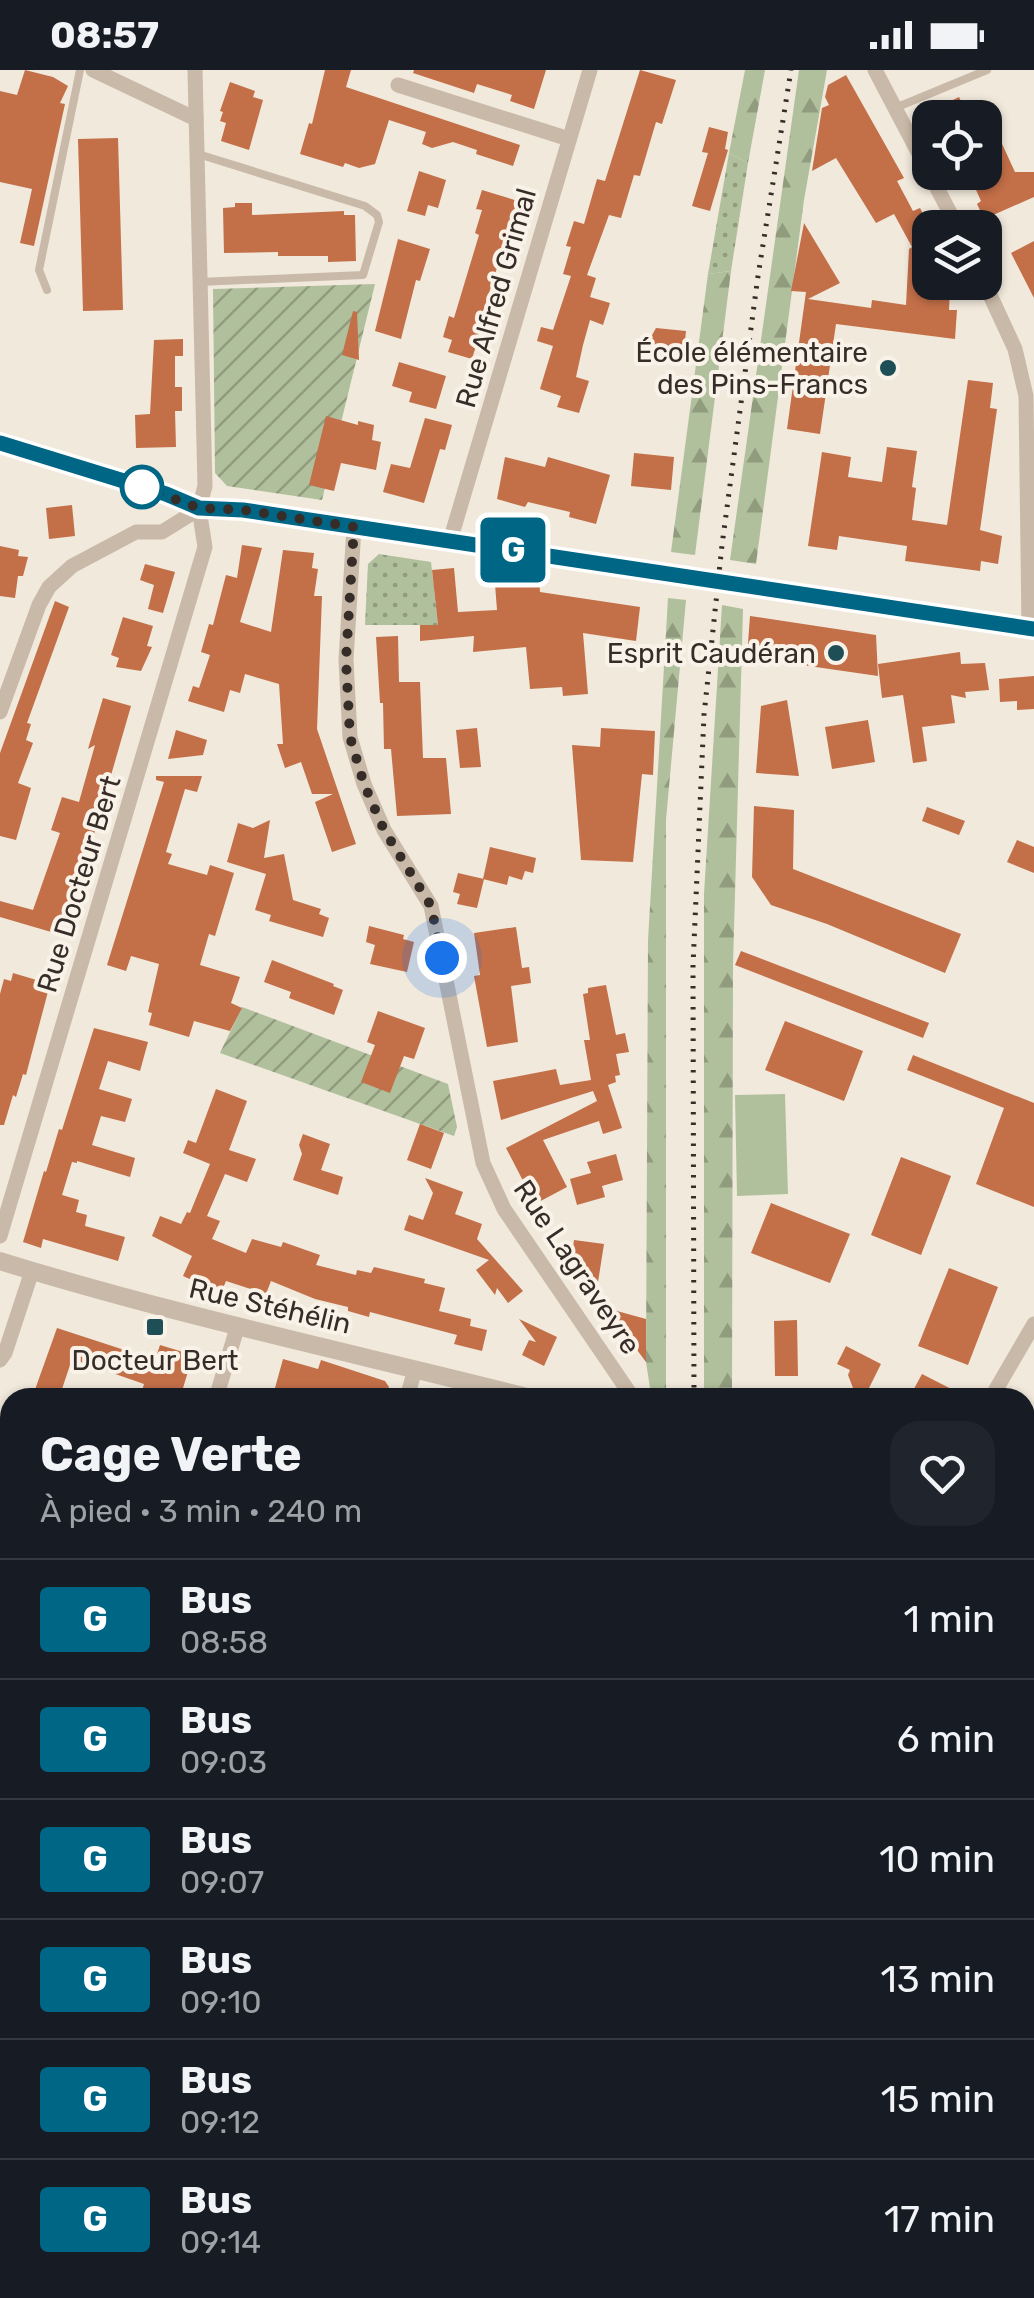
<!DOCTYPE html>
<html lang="fr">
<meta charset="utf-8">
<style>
body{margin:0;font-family:Rubik,sans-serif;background:#20242c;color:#f1f3f6;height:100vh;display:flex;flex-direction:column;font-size:38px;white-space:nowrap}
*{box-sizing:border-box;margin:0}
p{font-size:32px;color:#9ea1a6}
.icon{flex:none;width:55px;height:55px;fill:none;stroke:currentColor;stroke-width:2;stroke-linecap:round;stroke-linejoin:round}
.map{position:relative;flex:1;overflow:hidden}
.side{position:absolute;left:0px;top:1318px;width:1035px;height:912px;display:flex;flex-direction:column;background:#171b24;border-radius:30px 30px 0 0;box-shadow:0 2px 8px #0004}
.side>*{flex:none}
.badge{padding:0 20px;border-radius:8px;font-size:35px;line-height:65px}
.tools{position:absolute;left:912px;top:30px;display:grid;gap:20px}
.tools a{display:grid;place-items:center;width:90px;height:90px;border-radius:20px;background:#171b24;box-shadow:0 2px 8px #0004;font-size:50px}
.you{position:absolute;width:50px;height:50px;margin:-25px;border:8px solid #fff;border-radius:50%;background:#1a73e8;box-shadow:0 0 0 15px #1a73e833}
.map>.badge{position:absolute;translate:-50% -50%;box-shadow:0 0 0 5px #fff}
.round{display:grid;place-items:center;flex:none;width:105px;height:105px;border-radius:30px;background:#20242c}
.summary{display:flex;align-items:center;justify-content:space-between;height:170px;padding:0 40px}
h1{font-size:48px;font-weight:700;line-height:75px}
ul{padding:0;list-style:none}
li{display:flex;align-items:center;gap:30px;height:120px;padding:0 40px;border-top:2px solid #363941}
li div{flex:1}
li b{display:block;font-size:38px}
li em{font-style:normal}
li .badge{min-width:110px;font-weight:700;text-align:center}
.status{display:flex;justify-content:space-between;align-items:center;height:70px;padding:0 50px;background:#171b24;direction:ltr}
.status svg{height:28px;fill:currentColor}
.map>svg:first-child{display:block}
.grass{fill:url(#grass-dots)}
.forest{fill:url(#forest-firs)}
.garden{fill:url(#garden-furrows)}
.pitch{fill:#b1c09c}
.building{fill:#c36f48}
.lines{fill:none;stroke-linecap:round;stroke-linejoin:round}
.service{stroke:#c9b9a8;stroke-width:8}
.minor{stroke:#c9b9a8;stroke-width:15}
.tertiary{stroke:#c9b9a8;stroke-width:18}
.secondary{stroke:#9d8979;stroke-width:20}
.rail{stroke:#362d28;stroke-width:5;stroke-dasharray:2.5 8;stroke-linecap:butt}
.secondary-bridge{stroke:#9d8979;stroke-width:20}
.line-casing{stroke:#fff;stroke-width:22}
.line{stroke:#006685;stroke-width:15}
.walk{stroke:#362d28;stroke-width:10;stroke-dasharray:0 18}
.poi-dot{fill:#1e4f57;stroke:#f9f2e8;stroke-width:4}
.stop-dot{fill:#fff;stroke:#006685;stroke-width:5}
.labels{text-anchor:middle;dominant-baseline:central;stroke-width:8;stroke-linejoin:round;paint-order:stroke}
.street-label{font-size:28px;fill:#362d28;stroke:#f9f2e8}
.poi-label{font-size:28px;fill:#362d28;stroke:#f9f2e8;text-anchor:end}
</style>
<div class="status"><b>08:57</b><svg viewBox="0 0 49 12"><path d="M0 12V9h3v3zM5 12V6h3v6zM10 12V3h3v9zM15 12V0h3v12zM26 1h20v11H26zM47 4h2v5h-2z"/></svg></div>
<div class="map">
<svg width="1034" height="2228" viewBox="0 0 1034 2228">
<defs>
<pattern id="grass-dots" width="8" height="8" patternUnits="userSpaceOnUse" patternTransform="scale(2.5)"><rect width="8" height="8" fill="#b1c09c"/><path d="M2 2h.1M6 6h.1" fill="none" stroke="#919c7f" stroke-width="1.8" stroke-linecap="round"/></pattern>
<pattern id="forest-firs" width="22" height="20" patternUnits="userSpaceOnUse" patternTransform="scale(2.5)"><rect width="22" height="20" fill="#b1c09c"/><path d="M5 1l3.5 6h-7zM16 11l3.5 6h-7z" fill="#919c7f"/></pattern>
<pattern id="garden-furrows" width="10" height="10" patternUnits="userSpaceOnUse" patternTransform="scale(2.5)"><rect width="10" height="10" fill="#b1c09c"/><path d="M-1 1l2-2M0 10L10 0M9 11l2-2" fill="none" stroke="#919c7f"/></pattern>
</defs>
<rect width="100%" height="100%" fill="#f1e9dc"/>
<g class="grass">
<polygon points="729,83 748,93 731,201 708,204"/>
<polygon points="379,484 431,492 438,555 365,555 368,494"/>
</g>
<g class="forest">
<polygon points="745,0 765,0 748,93 729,83"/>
<polygon points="799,0 827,0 804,130 756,494 730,490"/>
<polygon points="731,201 695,485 671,482 708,204"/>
<polygon points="668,528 686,530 666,750 666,1327 658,1328 650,1318 646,1292 648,870"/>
<polygon points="722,535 743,539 733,895 732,1327 704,1328 704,824"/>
</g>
<g class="garden">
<polygon points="375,214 322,430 227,416 215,403 213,219"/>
<polygon points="242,937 448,1014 457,1057 454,1066 220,983"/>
</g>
<polygon class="pitch" points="785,1024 788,1124 737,1126 735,1025"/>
<g class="building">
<polygon points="25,0 53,7 68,16 60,33 65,34 34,176 20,173 32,119 0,112 0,21 17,25"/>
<polygon points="325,0 351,0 346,17 520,75 513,96 476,84 477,80 453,72 432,78 422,74 426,62 389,50 375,94 359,98 345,93 343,97 300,84 309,53 312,54"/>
<polygon points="414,0 546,0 534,39 510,31 512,25 477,14 474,23 413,3"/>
<polygon points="640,0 676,10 662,54 656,52 640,106 634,105 621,148 609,145 587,205 596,208 590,227 610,233 603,255 590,250 583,275 576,307 589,311 579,343 557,337 561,326 540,319 553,276 537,271 541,257 553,260 571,206 563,204 571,177 566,176 574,151 584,154 597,109 605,111"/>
<polygon points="846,5 904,108 897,111 913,141 920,138 930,157 930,217 950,218 949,240 957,240 955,269 836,254 820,364 787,359 806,222 791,221 804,153 840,213 808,229 871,238 872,230 906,235 909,179 912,177 894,144 876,153 836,88 812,101 822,38 829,35 825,27 828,15"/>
<polygon points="230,12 255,21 253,27 263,30 249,80 221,71 226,53 220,51 223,42 220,41"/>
<polygon points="959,27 969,48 916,48"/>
<polygon points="985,37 1015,102 1034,102 1034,127 984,149 977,134 981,131 968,102 985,102"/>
<polygon points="709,57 728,62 725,79 728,80 710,141 692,136 708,83 702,82"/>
<polygon points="118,68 123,240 83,241 78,69"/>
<polygon points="419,101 446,110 438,138 428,135 425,146 407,141"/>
<polygon points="482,120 518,131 479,255 482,256 472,289 448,282 452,270 443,267 449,246 454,248 479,165 475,163 482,140 476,139"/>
<polygon points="235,133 252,133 252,145 344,141 344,145 355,145 356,191 328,192 328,186 278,186 278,182 224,183 223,138 235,137"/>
<polygon points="398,169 430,179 420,211 416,210 401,269 375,261"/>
<polygon points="1034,171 1034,228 1011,183"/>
<polygon points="353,241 357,242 359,290 342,285"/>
<polygon points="656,258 686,261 683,290 640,285 646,265 651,267"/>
<polygon points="183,269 183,286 175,286 175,317 182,317 182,341 175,341 176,377 136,378 135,345 150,344 154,270"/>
<polygon points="399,292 446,306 436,339 409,332 412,322 392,316"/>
<polygon points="968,310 993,313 990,338 997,339 980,460 1002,466 998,494 981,491 980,501 905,491 907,476 839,466 837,480 808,476 822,382 851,387 848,407 882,412 887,377 917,381 912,417 916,418 912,450 947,455"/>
<polygon points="326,346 358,355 358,351 374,355 372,370 381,372 376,400 341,393 334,421 309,415"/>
<polygon points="425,348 452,355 445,380 440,379 424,433 383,422 391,394 410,398"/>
<polygon points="634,383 674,387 671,420 631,416"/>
<polygon points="505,387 545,397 548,387 610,405 596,454 569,447 570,442 528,432 525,437 497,429"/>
<polygon points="72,435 75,466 49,469 46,438"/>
<polygon points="242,475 262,478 240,552 271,562 283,480 314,483 312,498 318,499 314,526 322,526 317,659 356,774 332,782 315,732 333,724 312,724 301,692 285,698 277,674 283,674 279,614 245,604 240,623 230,620 224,642 188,631 193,616 199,618 210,585 201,582 209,554 213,555 226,505 237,508"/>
<polygon points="0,476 19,480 18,486 28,487 23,506 18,506 15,528 0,526"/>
<polygon points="145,494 175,502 163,543 148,539 154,515 140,510"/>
<polygon points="454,498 458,542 497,540 494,501 539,508 540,522 640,537 636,571 583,563 588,624 563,626 562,617 530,619 526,577 473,582 474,566 420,571 420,555 438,555 432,500"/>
<polygon points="55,531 69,537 27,653 31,654 26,670 33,673 18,713 31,718 16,770 0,766 0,683"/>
<polygon points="750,546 876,565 878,606 747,587"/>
<polygon points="123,547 153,556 147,576 152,577 141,601 116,597 119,588 111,585"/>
<polygon points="398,566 399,612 420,612 423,688 446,688 451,744 397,746 391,679 384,679 383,633 380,633 376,567"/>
<polygon points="960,582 961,594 985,593 989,620 965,622 966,628 951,625 955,653 922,657 927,691 913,693 903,625 882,628 878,594"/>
<polygon points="1034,606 1034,639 1017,640 1017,631 1000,632 999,609"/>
<polygon points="103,628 131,636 86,792 81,791 58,864 0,847 0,831 33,840 60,763 51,760 62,727 79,732 95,675 88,679"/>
<polygon points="787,630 799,706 756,703 761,636"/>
<polygon points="868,650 875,692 832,699 825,657"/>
<polygon points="477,658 481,697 460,698 456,660"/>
<polygon points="601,658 655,661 653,705 642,704 633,792 581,790 572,675 600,677"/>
<polygon points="176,660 207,670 203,685 168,689"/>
<polygon points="156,706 202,706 197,722 185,719 166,782 172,784 168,794 207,805 210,795 234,803 215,866 209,864 200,895 240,907 231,933 242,938 230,961 194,951 189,967 149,955 152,943 148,942 159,894 131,886 126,901 107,895 164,712 156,710"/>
<polygon points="754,736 794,740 793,799 961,864 945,903 827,854 771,835 752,807"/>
<polygon points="927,737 965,751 959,765 922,751"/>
<polygon points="270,750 264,788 284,784 293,830 321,839 319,844 329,848 323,867 269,851 271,845 255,840 266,804 227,792 238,753 253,758"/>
<polygon points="1017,770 1034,777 1034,803 1007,792"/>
<polygon points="490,777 536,788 533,803 525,801 522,810 509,806 507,815 483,809"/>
<polygon points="458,803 484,809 477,838 457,834 460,824 453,822"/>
<polygon points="369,856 404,865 403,869 414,872 407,902 370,894 375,875 366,872"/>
<polygon points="516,857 522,898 529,897 531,913 511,916 518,972 487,977 474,906 480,905 474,863"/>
<polygon points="741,881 929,953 923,968 735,895"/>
<polygon points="272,890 334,914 333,916 343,920 334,945 289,928 291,922 264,912"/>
<polygon points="13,903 50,914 26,1005 23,1004 16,1027 13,1025 4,1055 0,1055 0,924 4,909 11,911"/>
<polygon points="606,915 616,965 625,963 629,982 616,984 620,1005 615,1006 616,1012 608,1015 622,1058 603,1064 599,1051 543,1070 567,1117 535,1134 506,1078 597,1031 593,1021 501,1050 493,1011 556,999 560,1015 591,1010 584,970 590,970 583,924 588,923 588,918"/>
<polygon points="378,941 425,958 414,989 404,986 390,1023 361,1012 375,975 367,972"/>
<polygon points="785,951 863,981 844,1031 765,1000"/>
<polygon points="94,958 148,972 140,1001 108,991 99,1019 132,1029 125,1052 101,1046 92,1075 135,1088 130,1107 77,1091 77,1093 72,1092 62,1125 79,1130 76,1142 87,1145 85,1156 125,1167 118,1191 43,1169 41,1178 23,1172 44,1101 46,1102 59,1059 62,1060"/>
<polygon points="913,985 1034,1033 1034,1137 976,1114 1004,1038 907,1000"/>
<polygon points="216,1019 247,1031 229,1080 256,1089 247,1112 225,1104 207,1146 220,1151 212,1169 246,1183 252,1169 281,1177 283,1172 320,1185 316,1195 356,1205 357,1200 371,1203 374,1197 425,1209 424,1213 445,1218 439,1241 471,1249 470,1256 487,1260 482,1281 454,1274 457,1265 370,1242 369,1247 348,1241 348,1237 315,1229 271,1211 266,1224 226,1211 221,1223 183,1206 192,1186 152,1166 160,1146 181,1154 187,1142 190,1143 210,1094 183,1083 188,1070 196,1073"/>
<polygon points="420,1054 444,1063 431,1099 407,1090"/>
<polygon points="303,1064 330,1074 321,1100 343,1107 338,1125 293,1110 302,1084 299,1075"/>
<polygon points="616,1084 623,1110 602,1116 605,1127 577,1135 570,1109 591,1103 587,1092"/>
<polygon points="901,1087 951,1106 921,1185 871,1165"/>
<polygon points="425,1108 463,1122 455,1144 482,1154 477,1169 523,1221 508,1233 497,1218 495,1225 476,1200 489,1190 404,1160 409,1145 423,1150 433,1123"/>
<polygon points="771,1133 850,1164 830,1213 751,1183"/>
<polygon points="574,1170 604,1174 598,1212 582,1209 582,1194 571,1192"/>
<polygon points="949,1198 998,1217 968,1295 918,1276"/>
<polygon points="606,1238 646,1249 646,1292"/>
<polygon points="519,1249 557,1267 544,1296 522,1285 529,1270 536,1272"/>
<polygon points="797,1250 798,1306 775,1306 774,1251"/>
<polygon points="57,1258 155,1290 160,1275 193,1285 180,1328 140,1328 144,1314 72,1289 59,1328 32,1328"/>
<polygon points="846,1276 881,1294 866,1324 853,1318 848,1305 850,1300 837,1294"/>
<polygon points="283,1289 318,1299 321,1290 385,1311 389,1317 386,1328 349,1328 317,1318 315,1323 311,1322 308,1328 275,1318"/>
<polygon points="922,1304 969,1328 909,1328"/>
</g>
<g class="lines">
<g class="service">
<polyline points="895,38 987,0"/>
<polyline points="198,84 365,136 377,145 379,152 363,205 200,212"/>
<polyline points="47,220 39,200 80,0"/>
<polyline points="522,2220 530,2228"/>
<polyline points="451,2228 454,2220"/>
</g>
<g class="minor">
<polyline points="93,0 196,49"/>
<polyline points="875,0 958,158"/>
<polyline points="398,15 569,69"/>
<polyline points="984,212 1015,279 1026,326 1029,558"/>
<polyline points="354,457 346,590 350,667 364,714 384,760 431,836 483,1093 504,1139 633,1328"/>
<polyline points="450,471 590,0"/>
<polyline points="0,642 39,535 49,517 72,496 136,462 162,462 199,439"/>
<polyline points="0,1166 205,477 199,439 205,416 195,0"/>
<polyline points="0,1290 5,1283 32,1201"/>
<polyline points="216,1328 238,1255"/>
<polyline points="407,1328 415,1299"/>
<polyline points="991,1328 1034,1254"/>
<polyline points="1025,1757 1034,1712"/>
<polyline points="0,1911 10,1912"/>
<polyline points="200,2220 204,2228"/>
<polyline points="590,2220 597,2228"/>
<polyline points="974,2220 978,2228"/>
<polyline points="224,2228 228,2220"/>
</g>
<g class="tertiary">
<path d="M0,1191C174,1245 353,1283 531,1328"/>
<polyline points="1025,1535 1034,1543"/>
</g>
<g class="secondary">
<polyline points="0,373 166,424 199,439 243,440 695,508"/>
<polyline points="752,516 1034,559"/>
</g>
<g class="rail">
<polyline points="694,1328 693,896 704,645 722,475 758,206 791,0"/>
<polyline points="696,2220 696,2228"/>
</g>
<polyline class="secondary-bridge" points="695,508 752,516"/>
</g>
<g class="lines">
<defs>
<polyline id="line" points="0,373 166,424 199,438 243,440 1034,559"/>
</defs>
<use href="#line" class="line-casing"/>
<use href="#line" class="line"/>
<polyline class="walk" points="142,417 199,438 243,440 354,457 346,590 350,667 364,714 384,760 431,836 442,888"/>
</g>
<g class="poi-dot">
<circle cx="888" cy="298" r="10"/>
<circle cx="836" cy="583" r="10"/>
<rect x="145" y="1247" width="20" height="20" rx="5"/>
</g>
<circle class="stop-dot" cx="142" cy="417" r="20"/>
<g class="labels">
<g class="street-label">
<text transform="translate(496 228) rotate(-74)">Rue Alfred Grimal</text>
<text transform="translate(79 814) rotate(-73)">Rue Docteur Bert</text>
<text transform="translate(577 1197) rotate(56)">Rue Lagraveyre</text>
<text transform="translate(270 1236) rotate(13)">Rue Stéhélin</text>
</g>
<g class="poi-label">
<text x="868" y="282">École élémentaire<tspan x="868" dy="32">des Pins-Francs</tspan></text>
<text x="816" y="583">Esprit Caudéran</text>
<text x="155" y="1290" text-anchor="middle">Docteur Bert</text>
</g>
</g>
</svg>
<div class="tools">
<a><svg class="icon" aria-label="locate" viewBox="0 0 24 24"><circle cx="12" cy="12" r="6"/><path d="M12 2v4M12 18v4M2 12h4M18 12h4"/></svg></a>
<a><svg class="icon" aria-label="layers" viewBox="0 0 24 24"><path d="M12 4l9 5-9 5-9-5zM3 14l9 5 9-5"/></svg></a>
</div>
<div class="you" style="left:442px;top:888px"></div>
<b class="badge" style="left:513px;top:480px;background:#006685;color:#fff">G</b>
<section class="side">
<div class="summary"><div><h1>Cage Verte</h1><p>À pied · 3 min · 240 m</p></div><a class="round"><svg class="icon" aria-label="heart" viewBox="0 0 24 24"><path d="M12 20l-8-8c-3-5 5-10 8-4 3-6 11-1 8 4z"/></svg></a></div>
<ul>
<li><span class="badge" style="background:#006685;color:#fff">G</span><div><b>Bus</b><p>08:58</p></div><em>1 min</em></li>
<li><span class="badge" style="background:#006685;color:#fff">G</span><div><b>Bus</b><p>09:03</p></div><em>6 min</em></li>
<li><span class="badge" style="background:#006685;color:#fff">G</span><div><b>Bus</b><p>09:07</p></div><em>10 min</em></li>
<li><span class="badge" style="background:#006685;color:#fff">G</span><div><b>Bus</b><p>09:10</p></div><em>13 min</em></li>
<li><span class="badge" style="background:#006685;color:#fff">G</span><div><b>Bus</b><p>09:12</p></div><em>15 min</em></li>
<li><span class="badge" style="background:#006685;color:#fff">G</span><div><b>Bus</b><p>09:14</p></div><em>17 min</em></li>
</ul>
</section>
</div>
